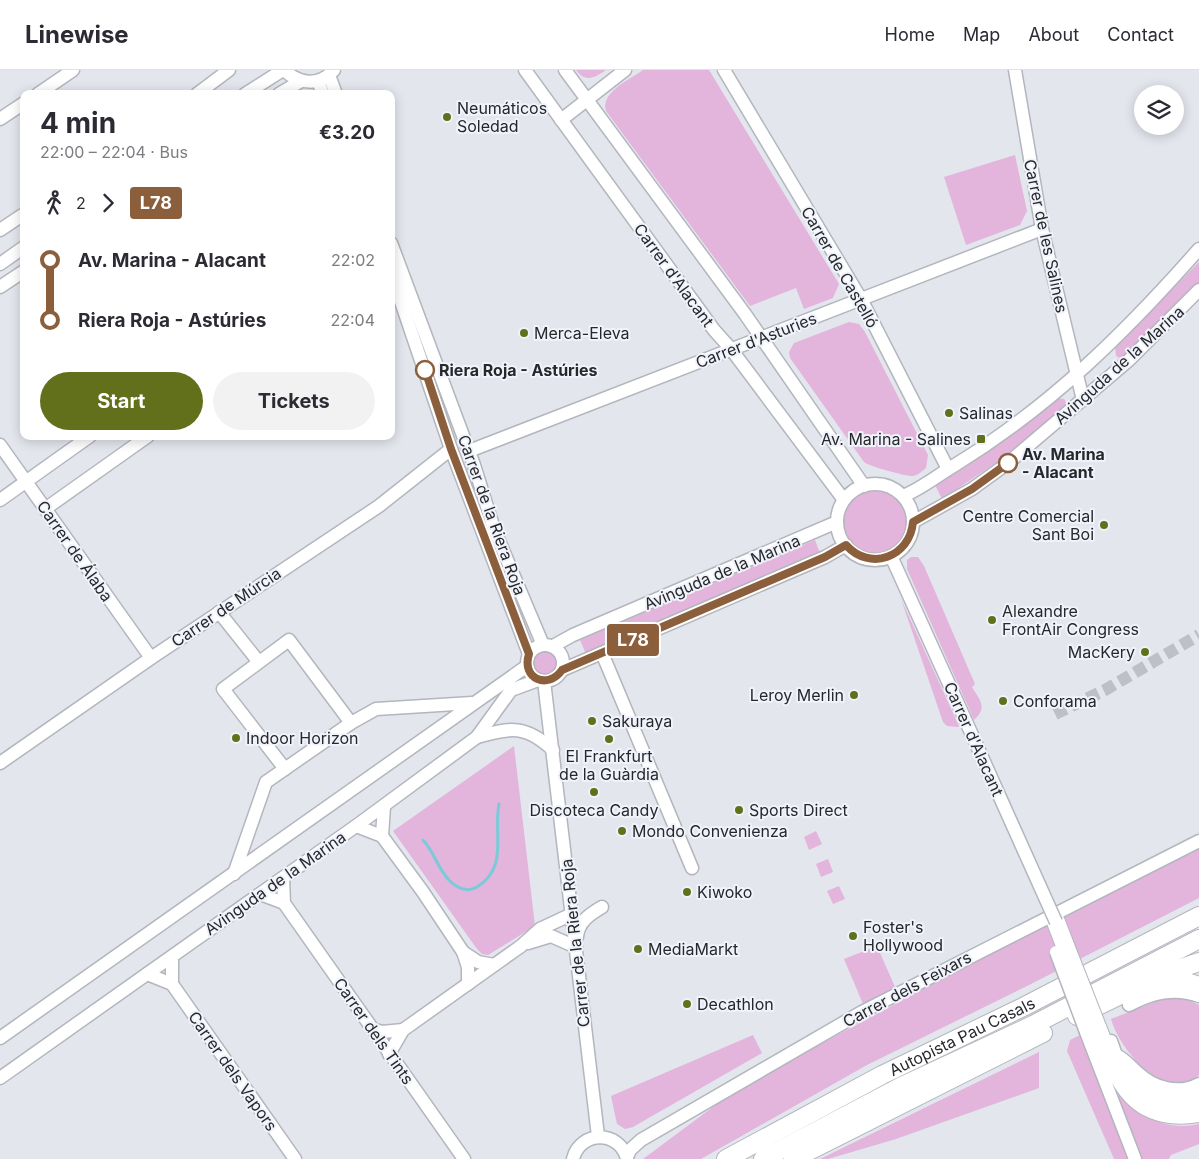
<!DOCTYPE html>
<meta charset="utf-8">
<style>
body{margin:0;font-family:Inter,sans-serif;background:#f2f2f3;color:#2b2b33;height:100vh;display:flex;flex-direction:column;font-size:19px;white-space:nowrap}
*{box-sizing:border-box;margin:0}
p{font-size:16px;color:#7c7c81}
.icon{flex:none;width:28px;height:28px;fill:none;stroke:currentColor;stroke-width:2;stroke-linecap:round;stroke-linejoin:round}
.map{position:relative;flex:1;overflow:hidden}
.sheet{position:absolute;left:20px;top:20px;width:375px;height:350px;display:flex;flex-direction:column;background:#fff;border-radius:10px;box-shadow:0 2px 12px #0003}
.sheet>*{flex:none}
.badge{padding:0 10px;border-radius:4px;font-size:18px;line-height:32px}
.buttons{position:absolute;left:1134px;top:15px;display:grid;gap:10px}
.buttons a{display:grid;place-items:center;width:50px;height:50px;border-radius:50%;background:#fff;box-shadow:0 2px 12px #0003;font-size:25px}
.map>.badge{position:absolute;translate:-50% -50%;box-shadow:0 0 0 2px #fff}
.legs{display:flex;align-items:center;gap:8px;height:55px;padding:0 20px;font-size:16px}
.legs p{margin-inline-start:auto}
.overview{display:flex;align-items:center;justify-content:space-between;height:85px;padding:0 20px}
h1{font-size:28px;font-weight:700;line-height:38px}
.button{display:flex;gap:10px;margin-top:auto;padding:10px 20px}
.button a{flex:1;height:58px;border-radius:30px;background:#62701b;color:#fff;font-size:20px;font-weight:700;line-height:58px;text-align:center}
.button a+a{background:#f2f2f3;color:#2b2b33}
ul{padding:0 20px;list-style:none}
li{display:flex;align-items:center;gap:18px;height:60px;font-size:19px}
li i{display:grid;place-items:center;width:8px;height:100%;margin:0 6px;background:currentColor}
li i::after{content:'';width:12px;height:12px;margin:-6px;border:4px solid;border-radius:50%;background:#fff}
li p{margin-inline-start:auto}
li:first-child i{background:linear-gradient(#0000 50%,currentColor 0)}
li:last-child i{background:linear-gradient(currentColor 50%,#0000 0)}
header{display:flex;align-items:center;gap:30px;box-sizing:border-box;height:70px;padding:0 25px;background:#fff;border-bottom:1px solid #e1e1e2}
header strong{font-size:24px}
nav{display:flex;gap:28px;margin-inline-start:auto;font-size:18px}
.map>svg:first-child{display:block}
.green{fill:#e3b4dc}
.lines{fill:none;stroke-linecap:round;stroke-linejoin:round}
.stream{stroke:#7bcad8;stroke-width:3}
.minor-tunnel{stroke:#bdc0c6;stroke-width:12;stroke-dasharray:12 6;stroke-linecap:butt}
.minor-casing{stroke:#b3b6bd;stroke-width:15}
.highway-casing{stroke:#b3b6bd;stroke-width:20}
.minor{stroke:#fff;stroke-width:12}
.highway{stroke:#fff;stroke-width:18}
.minor-bridge-casing{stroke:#b3b6bd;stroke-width:15;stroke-linecap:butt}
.highway-bridge-casing{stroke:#b3b6bd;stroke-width:20;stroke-linecap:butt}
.minor-bridge{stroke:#fff;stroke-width:12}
.highway-bridge{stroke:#fff;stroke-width:18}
.line-1-casing{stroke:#fff;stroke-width:11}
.line-1{stroke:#8b5e3c;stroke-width:8}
.poi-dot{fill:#62701b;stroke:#f0f3fb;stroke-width:2}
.stop-1-dot{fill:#fff;stroke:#8b5e3c;stroke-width:2.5}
.labels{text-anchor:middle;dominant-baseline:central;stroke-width:4;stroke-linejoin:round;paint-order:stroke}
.poi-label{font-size:16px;fill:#27282a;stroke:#f0f3fb;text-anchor:start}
.street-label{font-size:16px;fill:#27282a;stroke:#f0f3fb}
.stop-label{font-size:16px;font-weight:bold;fill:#27282a;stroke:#f0f3fb;text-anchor:start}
</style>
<header>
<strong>Linewise</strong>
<nav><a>Home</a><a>Map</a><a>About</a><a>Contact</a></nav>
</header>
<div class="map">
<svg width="1199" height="1089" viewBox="0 0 1199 1089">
<rect width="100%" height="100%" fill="#e3e6ed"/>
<g class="green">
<path d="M576,0H606C594,8 586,13 576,0Z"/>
<path d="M643,0H709L839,214L833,228L804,239L796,218L750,236L606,41C600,22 631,9 643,0Z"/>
<polygon points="1015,85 1027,141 1020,155 966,175 944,107"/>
<polygon points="1199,192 1199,214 1160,254 1122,289 1116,286 1115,276"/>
<path d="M849,252L859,254L865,262L928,385L926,398C922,401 919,405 913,406C908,407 868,396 864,392L790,288L789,282L794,273Z"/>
<path d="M1057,328L1064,329L1068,335L1027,372L942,429L935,415C979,391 1019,360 1057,328Z"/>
<circle cx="876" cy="451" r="33"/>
<polygon points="815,470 820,483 586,584 580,570"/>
<path d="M911,487H918L924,496L975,614L972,617C980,630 988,638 974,650L907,499V490Z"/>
<polygon points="901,529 959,656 958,657 947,656 943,652"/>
<circle cx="545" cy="593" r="11"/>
<polygon points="514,676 535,856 488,885 482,884 477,879 393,761"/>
<polygon points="816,761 822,774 809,780 804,767"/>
<polygon points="1199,777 1199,828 1031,914 867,995 701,1089 643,1089 725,1028 802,984 1005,875"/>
<polygon points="828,789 833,802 821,807 816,794"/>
<polygon points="839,816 845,829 833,834 827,821"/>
<polygon points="877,876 895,917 863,934 844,889"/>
<path d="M1181,927L1199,935V1005C1163,1033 1120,980 1111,949L1165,928Z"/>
<polygon points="753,965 762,983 633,1057 625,1059 617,1054 611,1026"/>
<polygon points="1080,965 1128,1089 1114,1089 1067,981 1070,970"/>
<polygon points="1039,982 1039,1018 896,1069 828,1089 820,1089"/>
<path d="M1114,1020C1136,1044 1165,1062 1199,1054V1074L1171,1085L1169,1089H1141Z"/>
</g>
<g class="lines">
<path class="stream" d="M423,770C434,781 438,800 450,811C457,818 468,823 477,817C509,797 493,764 499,734"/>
<polyline class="minor-tunnel" points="1055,644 1105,620 1199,565"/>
<defs>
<g id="minor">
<path d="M284,0C299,14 319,17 334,0"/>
<polyline points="525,0 714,260 731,279 844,430"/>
<polyline points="565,0 745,244 864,416"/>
<polyline points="724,0 861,229 948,399"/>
<polyline points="1015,0 1042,159 1083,330"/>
<polyline points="329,5 336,24"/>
<polyline points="318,11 323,24"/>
<polyline points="38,24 73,0"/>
<polyline points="197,24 229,0"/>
<polyline points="245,24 283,0"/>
<polyline points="279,24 301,11"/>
<polyline points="0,49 24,33"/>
<polyline points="561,50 625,0"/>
<polyline points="0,160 24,144"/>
<polyline points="391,173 474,395 494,459 543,575"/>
<polyline points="0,194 24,177"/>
<polyline points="391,202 451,379 529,584"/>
<polyline points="0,217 24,201"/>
<polyline points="0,375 151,588"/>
<polyline points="469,381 1042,159"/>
<circle cx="875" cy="452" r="38"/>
<path d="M903,426C921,419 938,405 955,395C1051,336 1125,263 1199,179"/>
<polyline points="0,430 90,366"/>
<polyline points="45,439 148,366"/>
<polyline points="913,452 972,419 1008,393 1129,290 1199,220"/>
<polyline points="891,486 964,647"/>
<polyline points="219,542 258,591"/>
<circle cx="545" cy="593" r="18"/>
<polyline points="553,576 573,565 837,452"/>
<polyline points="602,583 692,798"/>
<polyline points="562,600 825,487 846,475"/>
<polyline points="544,611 598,1066"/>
<path d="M477,667C511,657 526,655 553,680"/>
<polyline points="0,693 151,588 379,436 451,379"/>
<polyline points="285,699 223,619 289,570 351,653"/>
<polyline points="356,756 382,766 423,822 463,882 468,897 468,914"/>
<polyline points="382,766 384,736"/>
<polyline points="234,804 266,712 351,653 376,639 472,633"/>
<polyline points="283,808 284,833 464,1089"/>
<polyline points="260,824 284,833"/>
<path d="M577,867C578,852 590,844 602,837"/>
<polyline points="528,873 551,866 576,877"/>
<polyline points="463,882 478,892 494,895"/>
<polyline points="147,904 172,914 295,1089"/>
<polyline points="172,914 172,887"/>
<path d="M1129,935C1152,923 1174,917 1199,926"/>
<polyline points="372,959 382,962 403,960"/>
<polyline points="1086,962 1135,1089"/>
<polyline points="0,968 527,596"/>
<path d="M1111,971L1116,985C1125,989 1130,996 1137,1002C1154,1018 1178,1025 1199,1014"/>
<polyline points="389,984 403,960 521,876 540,859 572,844"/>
<polyline points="0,1008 356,756 477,667 511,620 538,610"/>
<polyline points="627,1087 630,1080 641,1070 862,942 1199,771"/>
<path d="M573,1089C580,1060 620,1060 627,1089"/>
</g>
<g id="highway">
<polyline points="1056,852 1066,878"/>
<polyline points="1157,914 1187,912 1199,916"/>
<polyline points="1077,946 1164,904 1199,892"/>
<path d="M1097,957C1118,1010 1132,1054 1199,1043"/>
<path d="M1125,1001C1143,1025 1170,1037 1199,1026"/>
<path id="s1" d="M726,1089L882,1005L1023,937L1199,846"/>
<polyline points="763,1089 900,1017 1033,955 1199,869"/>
<polyline points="793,1089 1043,963"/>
</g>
</defs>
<use href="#minor" class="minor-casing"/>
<use href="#highway" class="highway-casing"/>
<use href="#minor" class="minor"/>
<use href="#highway" class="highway"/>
<defs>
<g id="minor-bridge">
<polyline points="964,647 1056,852"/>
<polyline points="1056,882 1086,962"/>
</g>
<polyline id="highway-bridge" points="1066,878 1097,957"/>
</defs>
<use href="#minor-bridge" class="minor-bridge-casing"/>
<use href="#highway-bridge" class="highway-bridge-casing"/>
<use href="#minor-bridge" class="minor-bridge"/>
<use href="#highway-bridge" class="highway-bridge"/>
</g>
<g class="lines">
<defs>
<path id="line-1" d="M425,300L451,379L529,584C521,609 548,620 562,600L825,487L846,475C870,502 910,487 913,452L972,419L1008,393"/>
</defs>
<use href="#line-1" class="line-1-casing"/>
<use href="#line-1" class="line-1"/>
</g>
<g class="poi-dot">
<circle cx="447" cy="47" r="5"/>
<circle cx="524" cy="263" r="5"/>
<circle cx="949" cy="343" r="5"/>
<rect x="976" y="364" width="10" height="10" rx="2.5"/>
<circle cx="1104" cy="455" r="5"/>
<circle cx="992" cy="550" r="5"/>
<circle cx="1145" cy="582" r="5"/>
<circle cx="854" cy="625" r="5"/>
<circle cx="1003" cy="631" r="5"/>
<circle cx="592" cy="651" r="5"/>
<circle cx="236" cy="668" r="5"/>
<circle cx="609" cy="669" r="5"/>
<circle cx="594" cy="722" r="5"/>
<circle cx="739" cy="740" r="5"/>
<circle cx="622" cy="761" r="5"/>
<circle cx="687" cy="822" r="5"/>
<circle cx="853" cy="866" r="5"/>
<circle cx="638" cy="879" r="5"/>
<circle cx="687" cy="934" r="5"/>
</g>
<g class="stop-1-dot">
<circle cx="425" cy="300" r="9"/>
<circle cx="1008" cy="393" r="9"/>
</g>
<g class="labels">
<g class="poi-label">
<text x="457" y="38">Neumáticos<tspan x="457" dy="18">Soledad</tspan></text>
<text x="534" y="263">Merca-Eleva</text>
<text x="959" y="343">Salinas</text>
<text x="971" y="369" text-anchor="end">Av. Marina - Salines</text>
<text x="1094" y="446" text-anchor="end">Centre Comercial<tspan x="1094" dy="18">Sant Boi</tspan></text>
<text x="1002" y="541">Alexandre<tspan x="1002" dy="18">FrontAir Congress</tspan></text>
<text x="1135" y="582" text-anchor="end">MacKery</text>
<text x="844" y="625" text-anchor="end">Leroy Merlin</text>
<text x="1013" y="631">Conforama</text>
<text x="602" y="651">Sakuraya</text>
<text x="246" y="668">Indoor Horizon</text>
<text x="609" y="686" text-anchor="middle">El Frankfurt<tspan x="609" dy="18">de la Guàrdia</tspan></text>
<text x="594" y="740" text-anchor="middle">Discoteca Candy</text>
<text x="749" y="740">Sports Direct</text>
<text x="632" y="761">Mondo Convenienza</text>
<text x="697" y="822">Kiwoko</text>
<text x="863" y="857">Foster's<tspan x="863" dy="18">Hollywood</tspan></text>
<text x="648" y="879">MediaMarkt</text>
<text x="697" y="934">Decathlon</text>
</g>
<g class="street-label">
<text transform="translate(1046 166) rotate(78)">Carrer de les Salines</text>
<text transform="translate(840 197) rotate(60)">Carrer de Castelló</text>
<text transform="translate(674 205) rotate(54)">Carrer d'Alacant</text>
<text transform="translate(756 270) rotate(-21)">Carrer d'Asturies</text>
<text transform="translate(1119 295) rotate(-42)">Avinguda de la Marina</text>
<text transform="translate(492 445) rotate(70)">Carrer de la Riera Roja</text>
<text transform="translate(75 481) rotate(55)">Carrer de Álaba</text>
<text transform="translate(722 502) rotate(-23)">Avinguda de la Marina</text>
<text transform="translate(226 537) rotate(-34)">Carrer de Múrcia</text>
<text transform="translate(974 669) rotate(66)">Carrer d'Alacant</text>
<text transform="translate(275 813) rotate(-35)">Avinguda de la Marina</text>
<text transform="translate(575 873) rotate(-96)">Carrer de la Riera Roja</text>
<text transform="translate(907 919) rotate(-28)">Carrer dels Feixars</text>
<text transform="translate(374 961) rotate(55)">Carrer dels Tints</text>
<text stroke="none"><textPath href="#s1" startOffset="266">Autopista Pau Casals</textPath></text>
<text transform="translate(233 1001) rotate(55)">Carrer dels Vapors</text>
</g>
<g class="stop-label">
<text x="439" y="300">Riera Roja - Astúries</text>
<text x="1022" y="384">Av. Marina<tspan x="1022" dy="18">- Alacant</tspan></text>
</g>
</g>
</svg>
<div class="buttons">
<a><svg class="icon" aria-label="layers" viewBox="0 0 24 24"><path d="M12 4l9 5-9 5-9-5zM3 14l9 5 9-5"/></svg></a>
</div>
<b class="badge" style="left:633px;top:570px;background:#8b5e3c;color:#fff">L78</b>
<section class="sheet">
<div class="overview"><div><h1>4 min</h1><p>22:00 – 22:04 · Bus</p></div><b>€3.20</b></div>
<div class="legs"><svg class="icon" aria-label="walk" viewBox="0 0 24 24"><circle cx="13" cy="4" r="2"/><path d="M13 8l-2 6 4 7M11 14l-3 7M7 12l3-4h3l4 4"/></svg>2<svg class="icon" aria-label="forward" viewBox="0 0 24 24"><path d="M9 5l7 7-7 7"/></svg><b class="badge" style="background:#8b5e3c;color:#fff">L78</b></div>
<ul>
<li><i style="color:#8b5e3c"></i><b>Av. Marina - Alacant</b><p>22:02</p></li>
<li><i style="color:#8b5e3c"></i><b>Riera Roja - Astúries</b><p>22:04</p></li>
</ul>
<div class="button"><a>Start</a><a>Tickets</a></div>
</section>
</div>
